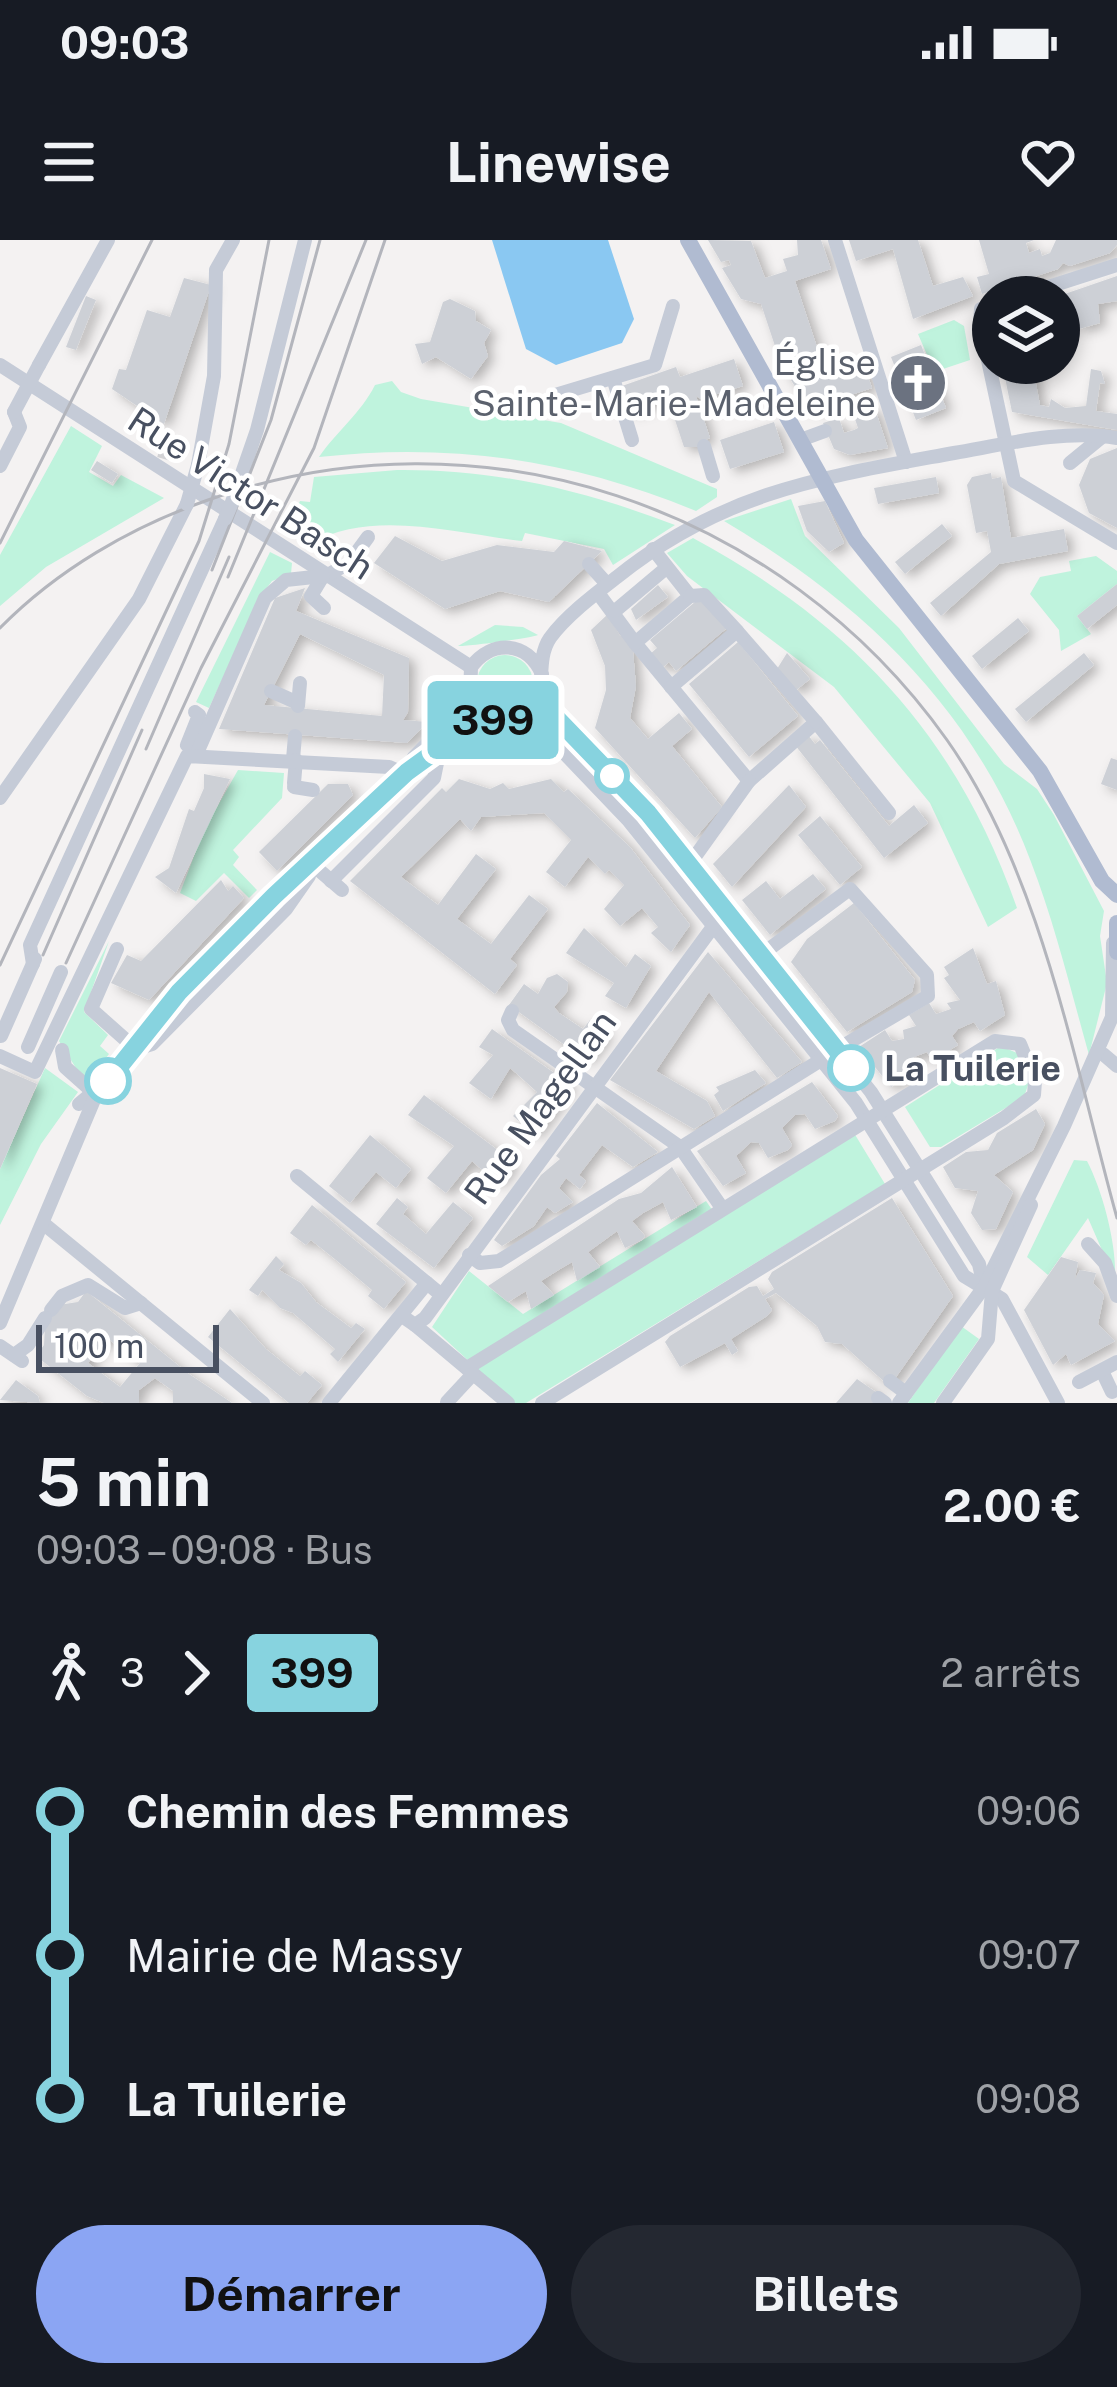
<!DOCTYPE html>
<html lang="fr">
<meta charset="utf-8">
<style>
body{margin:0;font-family:"Public Sans",sans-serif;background:#242831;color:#f1f3f6;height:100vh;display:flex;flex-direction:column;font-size:45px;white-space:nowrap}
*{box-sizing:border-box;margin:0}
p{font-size:39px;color:#9ea1a6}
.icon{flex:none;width:66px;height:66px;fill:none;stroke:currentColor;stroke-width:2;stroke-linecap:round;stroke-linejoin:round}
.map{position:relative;height:1163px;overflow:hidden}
.details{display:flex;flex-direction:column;background:#171b24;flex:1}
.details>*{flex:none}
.badge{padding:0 24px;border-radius:9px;font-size:42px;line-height:78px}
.controls{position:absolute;left:972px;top:36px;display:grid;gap:24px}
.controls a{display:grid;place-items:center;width:108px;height:108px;border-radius:50%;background:#171b24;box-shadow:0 6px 18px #0003;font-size:60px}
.scale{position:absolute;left:36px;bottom:30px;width:183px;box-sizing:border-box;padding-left:12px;border:6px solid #485061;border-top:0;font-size:33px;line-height:42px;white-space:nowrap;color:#485061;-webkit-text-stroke:9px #fff;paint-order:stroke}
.map>.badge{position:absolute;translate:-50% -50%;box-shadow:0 0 0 6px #fff}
.legs{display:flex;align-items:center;gap:18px;height:132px;padding:0 36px;font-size:39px}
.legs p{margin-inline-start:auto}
.headline{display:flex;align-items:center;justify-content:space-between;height:204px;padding:0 36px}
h1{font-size:66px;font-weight:700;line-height:90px}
.cta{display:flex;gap:24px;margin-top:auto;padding:24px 36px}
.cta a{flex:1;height:138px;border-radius:72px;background:#8ba5f3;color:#111;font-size:48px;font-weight:700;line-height:138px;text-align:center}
.cta a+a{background:#242831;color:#f1f3f6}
ul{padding:0 36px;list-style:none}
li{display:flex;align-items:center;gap:42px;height:144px;font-size:45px}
li i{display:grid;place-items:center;width:18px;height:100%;margin:0 15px;background:currentColor}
li i::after{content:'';width:30px;height:30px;margin:-15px;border:9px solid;border-radius:50%;background:#171b24}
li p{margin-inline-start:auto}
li:first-child i{background:linear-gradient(#0000 50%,currentColor 0)}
li:last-child i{background:linear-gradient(currentColor 50%,#0000 0)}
.status{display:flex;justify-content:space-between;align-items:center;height:84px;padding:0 60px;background:#171b24;direction:ltr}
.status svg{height:33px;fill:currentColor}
header{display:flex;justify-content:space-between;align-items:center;height:156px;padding:0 36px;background:#171b24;font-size:54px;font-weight:700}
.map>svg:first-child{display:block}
.green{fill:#bff3dd}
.water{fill:#8ac8f2}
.building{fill:#cdd0d6;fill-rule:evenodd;filter:url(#shadow)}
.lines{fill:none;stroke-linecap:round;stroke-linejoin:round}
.minor-tunnel{stroke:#d2d2d5;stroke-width:14;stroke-dasharray:14 7;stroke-linecap:butt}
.minor{stroke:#c5cbd7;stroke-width:14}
.major{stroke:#b0bbd1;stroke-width:16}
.rail{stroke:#b3b5bc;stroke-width:3}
.minor-bridge{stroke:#c5cbd7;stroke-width:14}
.line-1-casing{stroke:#fff;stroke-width:27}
.line-1{stroke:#87d3df;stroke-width:18}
.stop-1-dot{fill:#fff;stroke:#87d3df;stroke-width:6}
.labels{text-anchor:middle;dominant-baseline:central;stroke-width:9;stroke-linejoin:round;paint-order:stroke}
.worship-label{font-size:36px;fill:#5b616d;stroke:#fff;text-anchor:end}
.street-label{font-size:36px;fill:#485061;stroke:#fff}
.stop-label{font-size:36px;font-weight:bold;fill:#485061;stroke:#fff;text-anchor:start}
</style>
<div class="status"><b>09:03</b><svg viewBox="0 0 49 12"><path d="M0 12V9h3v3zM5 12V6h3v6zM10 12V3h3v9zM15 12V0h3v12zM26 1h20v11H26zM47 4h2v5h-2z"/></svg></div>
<header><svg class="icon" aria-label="menu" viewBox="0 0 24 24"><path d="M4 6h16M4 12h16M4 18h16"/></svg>Linewise<svg class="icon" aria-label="heart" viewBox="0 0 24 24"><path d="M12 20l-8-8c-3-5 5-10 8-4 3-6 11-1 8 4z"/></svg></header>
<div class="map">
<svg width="1117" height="1163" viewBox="0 0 1117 1163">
<defs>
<filter id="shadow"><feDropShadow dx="6" dy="4" stdDeviation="6" flood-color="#0004"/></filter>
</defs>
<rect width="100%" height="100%" fill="#f4f2f2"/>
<g class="green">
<polygon points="954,80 964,86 970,120 943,129 945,136 937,138 918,94"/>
<path d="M392,141L401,152L421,159L561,183L717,249V257L696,271C572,220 452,202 319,217C337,191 361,173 375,145Z"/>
<polygon points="71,186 102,206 89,232 113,246 121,235 164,258 46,327 0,366 0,315"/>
<path d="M397,230C496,229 583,250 675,285L613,325L604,309L525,293L522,301C457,294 371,268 311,304L284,294L300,261L310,262L314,237Z"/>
<path d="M791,259L805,296L899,388L1004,524L1037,549L1054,575L1104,671L1100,696L1107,743L1089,815C1071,751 1055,684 1031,622C973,467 862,363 724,281Z"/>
<path d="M693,298C852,384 957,496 1017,668L988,687L930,563L834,447L687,336L667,313Z"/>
<polygon points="270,312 292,323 291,334 272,341 260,357 209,468 196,462"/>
<polygon points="1096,316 1117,331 1117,344 1077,376 1091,394 1061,411 1059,390 1030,354 1040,337 1071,331 1069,321"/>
<path d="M495,385L523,387L538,395C532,398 463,407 458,406Z"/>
<circle cx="505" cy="443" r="28"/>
<polygon points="574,505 707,658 702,662 569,510"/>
<polygon points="238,530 284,533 282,558 233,610 239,617 233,625 257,650 249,658 224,633 196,661 180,653 204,590"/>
<polygon points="109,701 84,772 108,795 100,806 109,814 86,844 59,801"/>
<polygon points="1001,806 1019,814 1028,845 1024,857 941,907 930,907 905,867"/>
<polygon points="45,828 78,852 41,904 0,985 0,929"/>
<polygon points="854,893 885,944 526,1163 514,1163 432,1087 469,1031 523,1074 706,961 713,971"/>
<path d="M1074,920L1087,921C1103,952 1117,1005 1115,1040L1088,978L1048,1035L1027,1017Z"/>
<polygon points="961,1086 979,1099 934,1163 908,1163"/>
</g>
<polygon class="water" points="492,0 608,0 634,79 622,103 556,125 526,109"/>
<g class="building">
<polygon points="708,0 751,1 765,38 787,31 783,19 798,15 797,0 821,0 831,29 795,41 827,137 864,125 872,148 809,169 781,124 761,64 741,59 722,28 731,25 729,20 721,22"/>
<polygon points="849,0 918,0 933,46 963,37 973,56 913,79 893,9 856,21"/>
<polygon points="979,0 1034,0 1026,3 1029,13 1040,9 1042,16 1050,13 1056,0 1117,0 1117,5 1110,13 1070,26 1063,23 1058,29 982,54 977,37 989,34"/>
<polygon points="1117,36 1117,61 1098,64 1100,83 1079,89 1075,74 1068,77 1071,89 1059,92 1059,56"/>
<polygon points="184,38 211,45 164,184 112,149 119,129 126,130 147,70 170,77"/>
<polygon points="86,56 96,60 76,110 66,107"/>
<polygon points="450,59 475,71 476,81 491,90 484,103 488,116 471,139 436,117 422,124 415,104 430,102 443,62"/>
<polygon points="921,105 946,168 916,180 891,117"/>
<polygon points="734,119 743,146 701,159 696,156 710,198 700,202 701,207 684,207 670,165 673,157 630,172 622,146 676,127 680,137"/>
<polygon points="1002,123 1032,123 1040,165 1049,167 1051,159 1065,168 1086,166 1091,129 1101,131 1105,144 1100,143 1096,171 1117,174 1117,190 1012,172"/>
<polygon points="874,166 888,208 850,215 834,209 823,183 839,178 844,193 854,190 858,188 853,173"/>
<polygon points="774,182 784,212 730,229 720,200"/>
<polygon points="1117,208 1117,288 1089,273 1079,245 1090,219"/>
<polygon points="97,221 118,234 112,243 91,230"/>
<polygon points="991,233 992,239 1001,237 1011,298 1064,289 1068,311 999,324 941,376 930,363 991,312 987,291 976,293 967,245 972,237"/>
<polygon points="936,237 939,253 878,264 874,248"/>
<polygon points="825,261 844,303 829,312 807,291 798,266"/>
<polygon points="942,284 952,296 905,334 895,322"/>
<polygon points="395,296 442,321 497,305 554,312 564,301 602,311 549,362 500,351 445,369 374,323"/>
<polygon points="1117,344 1117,365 1087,389 1077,376"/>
<polygon points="658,345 668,357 636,380 631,369"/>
<path d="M305,348L296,371L409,418L408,472L403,480L428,482L407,503L219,489L275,358ZM300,394L384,435L382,476L264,465Z"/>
<polygon points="702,356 728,387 676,431 669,422 662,428 650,414 657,408 650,400"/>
<polygon points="608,374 620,396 627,394 633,411 636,446 630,478 648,499 679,473 692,489 672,506 722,567 695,598 595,488 606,450 605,426 591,390"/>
<polygon points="1018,378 1029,391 982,429 972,416"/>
<polygon points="738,402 798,476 749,517 689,444"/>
<polygon points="787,413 810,439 795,451 777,429"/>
<polygon points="1084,413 1094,425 1026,482 1015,469"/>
<polygon points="808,495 815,504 820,500 889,586 914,565 928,583 884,618 795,505"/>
<polygon points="1111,518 1117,520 1117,550 1101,544"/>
<polygon points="204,534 230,539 176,653 155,637 169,628 189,569 194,571 204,548"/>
<polygon points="459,539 490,549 503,543 509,549 551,539 564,552 568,549 630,607 690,685 671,712 651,693 658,687 642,668 620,686 604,669 624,645 609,630 605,634 588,617 565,647 546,632 571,600 544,573 481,577 471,591 460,579 401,637 438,665 476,614 496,629 457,679 491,704 529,655 548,669 510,719 517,725 495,754 350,641 442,548 446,552"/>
<polygon points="328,544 348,544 353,555 277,631 259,612"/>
<polygon points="789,545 806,567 732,647 713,624"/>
<polygon points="820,576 862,627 840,645 798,595"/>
<polygon points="813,634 826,649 770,695 742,660 766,641 780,659"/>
<polygon points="221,640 228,651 233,646 244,658 149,760 111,743 127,715 141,721"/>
<polygon points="854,663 915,740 912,752 847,792 791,722 807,699"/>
<polygon points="584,688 626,727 635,714 651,726 626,768 605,756 614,743 566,713"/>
<polygon points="973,708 987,744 996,741 1005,775 980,791 974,782 958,789 952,796 958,805 932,821 927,812 914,817 908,824 914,832 891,847 859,807 885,790 892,801 904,799 903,790 916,786 909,775 929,763 936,774 951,769 947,763 960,760 944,738 949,735 944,727"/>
<polygon points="708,712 802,822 777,838 709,752 656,831 707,861 715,876 694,889 610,840"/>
<polygon points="557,734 568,742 567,752 554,767 559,773 583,789 590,780 608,793 587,821 509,765 524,744 538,754 547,738"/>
<polygon points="492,789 571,845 535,895 513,876 537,852 516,833 510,828 491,859 469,843 493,815 479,807"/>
<polygon points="0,828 37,844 0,929"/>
<polygon points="755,830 766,843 723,871 714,855 719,851 716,847"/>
<polygon points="812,842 838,876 835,881 815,889 805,874 795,875 782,888 792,905 788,910 768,918 759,903 751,902 736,916 746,933 723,946 697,911"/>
<polygon points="424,855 507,917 513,924 498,944 472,921 446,953 427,938 454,906 408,875"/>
<polygon points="597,863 658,912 633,927 602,905 579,935 586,941 580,949 566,938 559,948 573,962 555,973 547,967 534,986 502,1006 494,1000 541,935 560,919 556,916"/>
<polygon points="1036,869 1045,884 1033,910 994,935 1013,952 996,989 982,990 971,973 978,951 955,948 943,927 966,912 988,910 997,893"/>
<polygon points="370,895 411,929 396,948 376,932 350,963 329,946"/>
<polygon points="672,927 697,967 671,980 663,962 643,973 632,981 645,996 642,1000 625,1008 617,991 588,1012 600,1027 577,1041 572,1022 560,1029 541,1041 554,1055 531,1069 526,1051 508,1062 488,1046 619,959 641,953"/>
<polygon points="397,958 408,967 403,974 426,994 453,962 473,978 434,1028 376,984"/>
<polygon points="892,958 953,1056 894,1140 888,1145 842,1104 825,1102 817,1086 776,1053 765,1059 772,1070 767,1076 731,1099 738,1111 732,1115 725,1103 680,1127 665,1102 670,1096 749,1047 757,1046 763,1056 774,1049 768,1039 772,1032"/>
<polygon points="312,965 406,1042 384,1069 368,1056 372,1050 336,1020 311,1000 306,1005 290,993"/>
<polygon points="276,1016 284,1024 279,1030 301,1043 316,1062 351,1088 356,1083 365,1089 338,1122 330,1114 335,1109 293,1073 280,1068 262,1050 258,1056 249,1050"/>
<polygon points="1061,1017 1078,1022 1075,1039 1080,1030 1096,1033 1093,1043 1104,1055 1098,1084 1115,1101 1071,1125 1066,1114 1053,1125 1024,1070"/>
<path d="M86,1051L189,1134L232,1163H173V1151L155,1138L139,1150V1163H104L87,1156L36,1116L44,1105L46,1067L78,1062ZM107,1098L140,1123L120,1147L88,1123Z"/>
<polygon points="230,1069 266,1109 300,1136 305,1131 322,1145 307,1163 289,1163 208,1097"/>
<polygon points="857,1139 880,1155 875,1163 836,1163"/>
<polygon points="16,1140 38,1156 40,1163 0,1160"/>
</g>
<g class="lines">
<polyline class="minor-tunnel" points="164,219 168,205"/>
<g class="minor">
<polyline points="835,0 906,222"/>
<polyline points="1017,57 1117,25"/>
<polyline points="993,65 981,69 980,83 1014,241 1117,303"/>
<polyline points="0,125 471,427"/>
<polyline points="39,125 108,0"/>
<polyline points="613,138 632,200"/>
<polyline points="552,156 655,125 673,66"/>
<polyline points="803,199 825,191"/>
<polyline points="704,206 713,236"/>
<polyline points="1070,223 1103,196"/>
<polyline points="198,225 214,136 216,30 233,0"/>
<polyline points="0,226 20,187 14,172"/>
<polyline points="231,265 257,190 305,0"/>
<polyline points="653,309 690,356 635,403 749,541 816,482 889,573"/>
<polyline points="589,324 607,344"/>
<polyline points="323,336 311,356 324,368"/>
<polyline points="324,337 349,323 368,297"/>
<polyline points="598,353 635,403"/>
<polyline points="690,356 704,355 737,391"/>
<polyline points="615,371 665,329"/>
<path d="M542,434C527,401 492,399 471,427L470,459L495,481C563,489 528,430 550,398C566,376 595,354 617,337C724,251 824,237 954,213C1006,204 1065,189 1117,198"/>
<polyline points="671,447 737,391 816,482"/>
<polyline points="271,451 298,463"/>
<polyline points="540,461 648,573 871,852 979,1024 984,1047"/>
<polyline points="298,466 300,443"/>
<polyline points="195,472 199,475 187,505 197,513"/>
<polyline points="528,475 629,581 856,863 964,1036 1002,1059 1058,1163"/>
<polyline points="197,513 265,358 286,340 323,336"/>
<polyline points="293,519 295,496"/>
<polyline points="407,532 484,476"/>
<polyline points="294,543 296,520"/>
<polyline points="294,547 313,550"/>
<polyline points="0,558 139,359 187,264"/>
<polyline points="313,625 342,650"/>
<polyline points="689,625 749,541"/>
<polyline points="331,641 434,538 439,513"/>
<polyline points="117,709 91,769 136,809"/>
<polyline points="761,715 850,649 927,735 928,756 836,810"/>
<polyline points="33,724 30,705 225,279"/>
<polyline points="512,771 508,780 513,790 680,907 722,968"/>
<polyline points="1,796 35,719"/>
<polyline points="28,807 61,732"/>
<polyline points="136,809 152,804 286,669 309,636"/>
<polyline points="62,810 65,827 93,852"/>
<polyline points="1103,814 1117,826"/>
<polyline points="0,816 35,832 187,516 389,527 405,534"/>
<polyline points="79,864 98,848"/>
<polyline points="297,936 439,1053"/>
<polyline points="44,984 263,1163"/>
<polyline points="1088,1004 1105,1023 1117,1056"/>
<polyline points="469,1015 480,1023 499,1021 821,820"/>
<polyline points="51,1070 62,1056 88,1045 125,1068 141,1063"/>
<polyline points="402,1076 415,1085 425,1078 718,680"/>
<polyline points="0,1083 96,855 136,809 141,794 274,657 405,534 414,517 470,459"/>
<polyline points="415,1085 508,1163"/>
<polyline points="0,1106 22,1121"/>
<polyline points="14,1115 28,1105 45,1078"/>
<polyline points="467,1128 995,801 1020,804 1035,841 1034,855 1004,878 542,1163"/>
<polyline points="1102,1131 1112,1152"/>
<polyline points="890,1141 906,1153"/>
<polyline points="1079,1142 1117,1122"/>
<polyline points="878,1158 885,1163"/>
<polyline points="447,1162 473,1134"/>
<polyline points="329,1163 427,1043"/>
<polyline points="899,1163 984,1047 1064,886 1112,777 1113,703"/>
<polyline points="943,1163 988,1099 992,1051 1031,965"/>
</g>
<g class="major">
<polyline points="688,0 856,300 1040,531 1102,641 1117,655"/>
<polyline points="1117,683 1117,712"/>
</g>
<g class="rail">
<polyline points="0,303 152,0"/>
<polyline points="212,330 271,180 320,0"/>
<polyline points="228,337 366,0"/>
<path d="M0,388C57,330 131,287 208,260C480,163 781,266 947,500C1041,633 1074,823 1117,978"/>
<polyline points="146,509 229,317"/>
<polyline points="43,715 142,490"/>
<polyline points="66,723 201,428 314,208 385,0"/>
<polyline points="0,725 199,301 229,204 269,0"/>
</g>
<g class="minor-bridge">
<polyline points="14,172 39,125"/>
<polyline points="187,264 198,225"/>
<polyline points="225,279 231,265"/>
</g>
</g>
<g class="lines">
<defs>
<polyline id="line-1" points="108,841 179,752 274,656 407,532 484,476 519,480 540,461 648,573 851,828"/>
</defs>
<use href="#line-1" class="line-1-casing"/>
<use href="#line-1" class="line-1"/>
</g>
<defs>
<symbol id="church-disc" viewBox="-11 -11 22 22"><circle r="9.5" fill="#6b7280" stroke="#fff"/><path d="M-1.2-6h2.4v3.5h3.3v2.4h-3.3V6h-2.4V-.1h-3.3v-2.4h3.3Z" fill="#fff"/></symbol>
</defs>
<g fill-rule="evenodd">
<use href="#church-disc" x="885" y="110" width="66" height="66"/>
</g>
<g class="stop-1-dot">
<circle cx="612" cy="536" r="15"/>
<circle cx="851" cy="828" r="21"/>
<circle cx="108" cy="841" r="21"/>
</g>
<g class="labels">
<g class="worship-label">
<text x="876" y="122">Église<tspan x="876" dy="41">Sainte-Marie-Madeleine</tspan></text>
</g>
<g class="street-label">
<text transform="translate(251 253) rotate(33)">Rue Victor Basch</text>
<text transform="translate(540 867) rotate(-54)">Rue Magellan</text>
</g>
<g class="stop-label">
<text x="884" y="828">La Tuilerie</text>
</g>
</g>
</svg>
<div class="controls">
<a><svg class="icon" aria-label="layers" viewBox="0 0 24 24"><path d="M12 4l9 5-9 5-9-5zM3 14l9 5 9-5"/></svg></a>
</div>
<div class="scale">100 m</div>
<b class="badge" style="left:493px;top:480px;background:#87d3df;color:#111">399</b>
</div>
<section class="details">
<div class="headline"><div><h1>5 min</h1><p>09:03 – 09:08 · Bus</p></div><b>2.00 €</b></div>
<div class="legs"><svg class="icon" aria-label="walk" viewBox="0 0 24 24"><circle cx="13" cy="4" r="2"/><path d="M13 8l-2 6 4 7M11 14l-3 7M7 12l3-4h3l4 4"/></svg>3<svg class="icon" aria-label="forward" viewBox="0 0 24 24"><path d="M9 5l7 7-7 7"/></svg><b class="badge" style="background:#87d3df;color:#111">399</b><p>2 arrêts</p></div>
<ul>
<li><i style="color:#87d3df"></i><b>Chemin des Femmes</b><p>09:06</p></li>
<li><i style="color:#87d3df"></i><span>Mairie de Massy</span><p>09:07</p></li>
<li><i style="color:#87d3df"></i><b>La Tuilerie</b><p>09:08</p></li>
</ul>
<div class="cta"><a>Démarrer</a><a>Billets</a></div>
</section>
